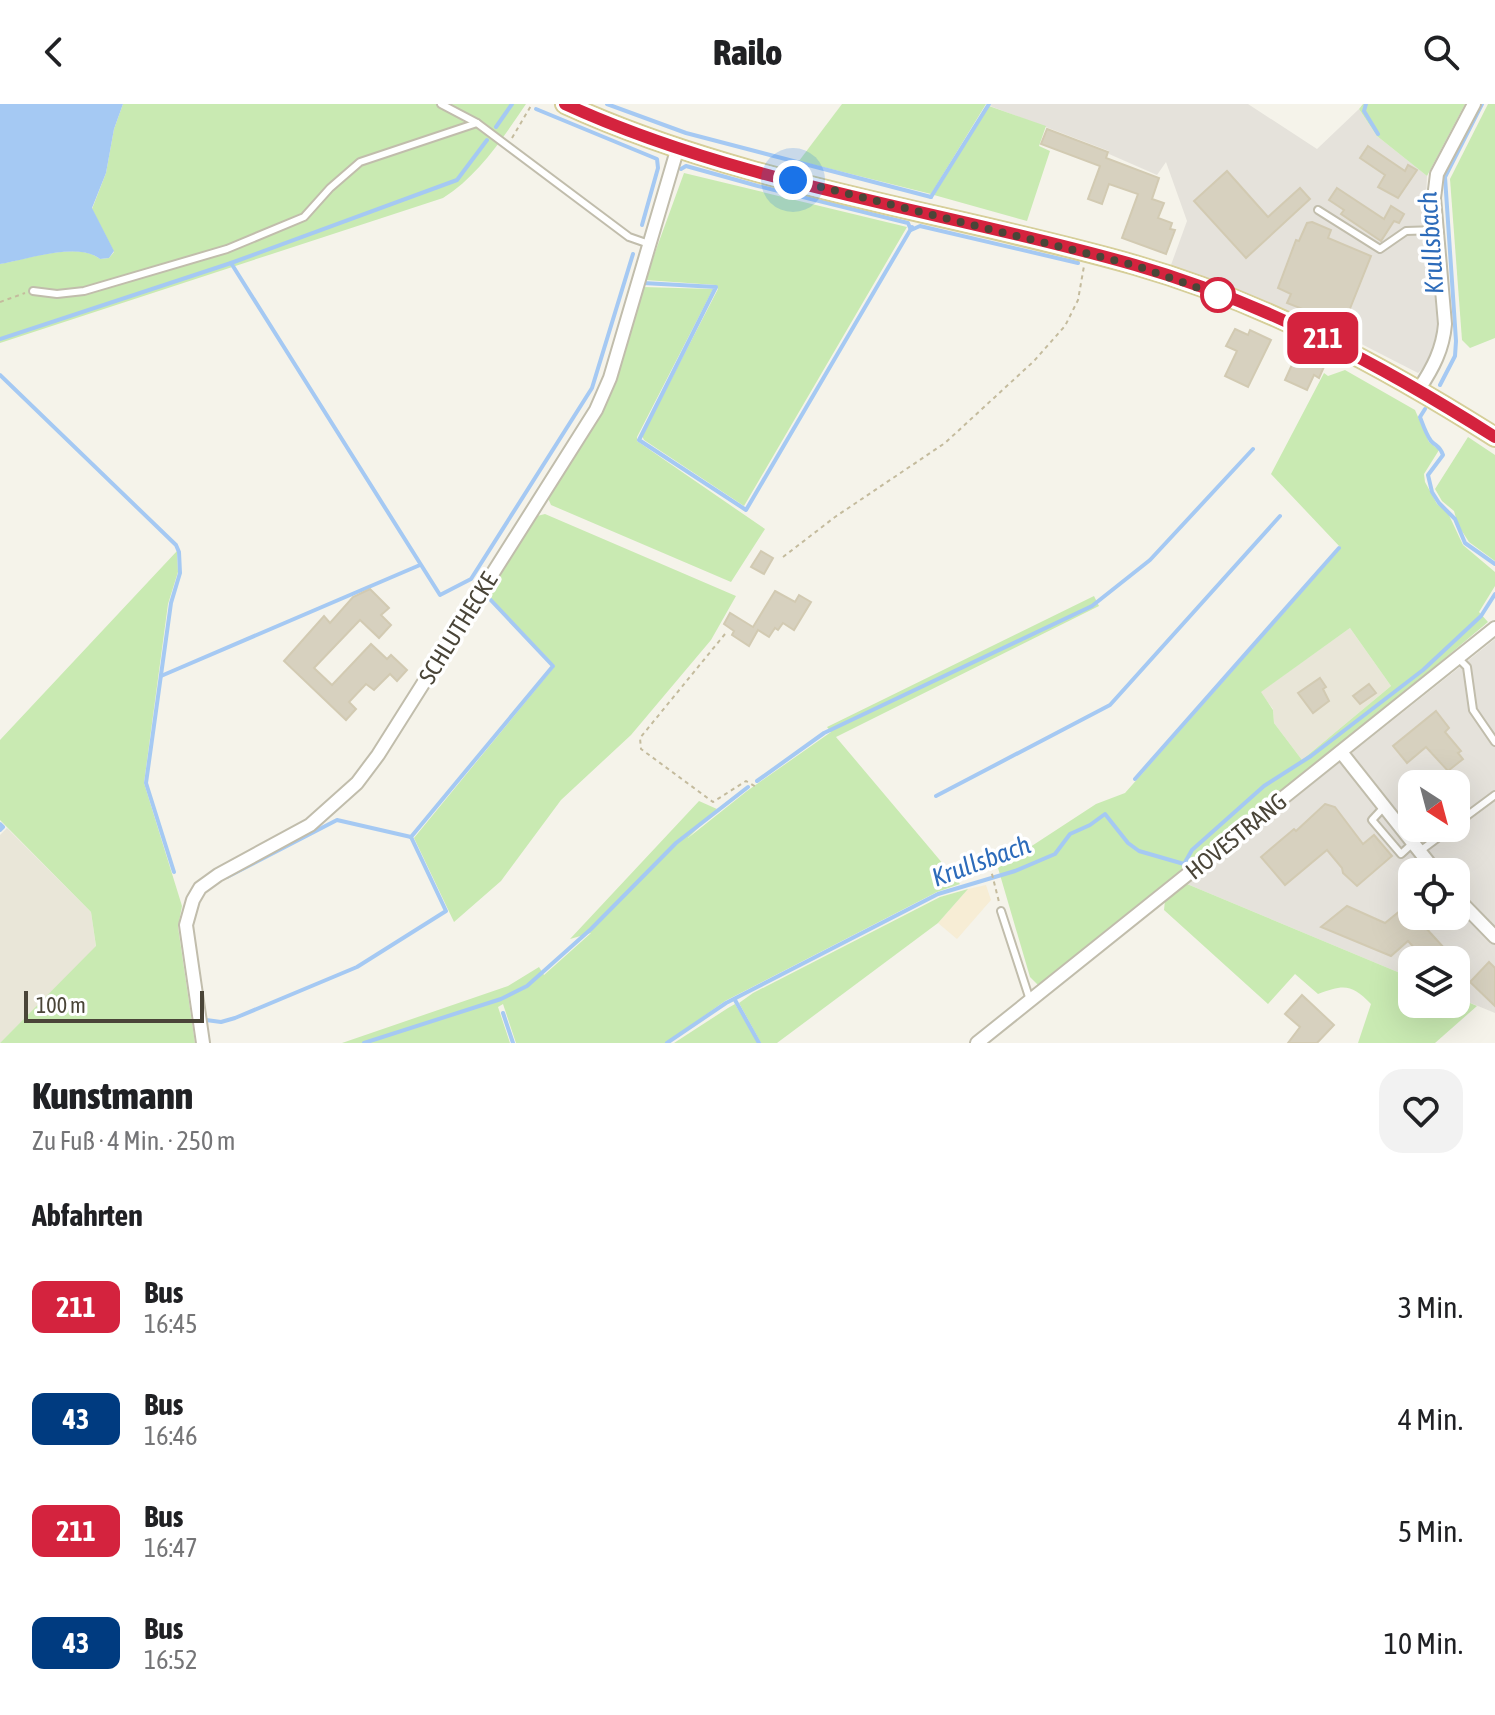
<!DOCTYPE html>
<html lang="de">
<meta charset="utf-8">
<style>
body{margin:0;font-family:"Asap Condensed",sans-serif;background:#f2f2f2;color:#202124;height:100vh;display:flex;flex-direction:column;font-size:30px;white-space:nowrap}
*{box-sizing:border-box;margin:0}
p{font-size:26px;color:#757577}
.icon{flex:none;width:44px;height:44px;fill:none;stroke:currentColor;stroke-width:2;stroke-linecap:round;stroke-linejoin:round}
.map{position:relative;height:939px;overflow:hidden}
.side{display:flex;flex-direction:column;background:#fff;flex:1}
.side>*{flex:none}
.badge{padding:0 16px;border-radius:12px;font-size:28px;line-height:52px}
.needle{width:52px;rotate:144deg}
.fabs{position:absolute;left:1398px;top:666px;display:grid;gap:16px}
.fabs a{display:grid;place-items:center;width:72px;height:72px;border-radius:16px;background:#fff;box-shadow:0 8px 32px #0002;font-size:40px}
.scale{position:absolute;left:24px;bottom:20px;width:180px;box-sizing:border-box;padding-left:8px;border:4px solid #4a4538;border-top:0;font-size:22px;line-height:28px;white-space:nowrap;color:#4a4538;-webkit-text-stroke:6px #fff;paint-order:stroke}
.you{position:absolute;width:40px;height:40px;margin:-20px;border:6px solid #fff;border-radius:50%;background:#1a73e8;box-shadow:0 0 0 12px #1a73e833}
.map>.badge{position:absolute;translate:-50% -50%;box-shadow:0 0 0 4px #fff}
h2{padding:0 32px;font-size:30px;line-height:72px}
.round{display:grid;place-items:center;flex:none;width:84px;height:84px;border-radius:24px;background:#f2f2f2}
.head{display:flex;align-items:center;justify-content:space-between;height:136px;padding:0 32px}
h1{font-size:38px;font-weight:800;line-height:60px}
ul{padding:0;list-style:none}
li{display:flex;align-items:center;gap:24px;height:112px;padding:0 32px}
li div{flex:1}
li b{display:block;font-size:30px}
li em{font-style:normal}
li .badge{min-width:88px;font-weight:700;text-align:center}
header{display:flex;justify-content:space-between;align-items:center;height:104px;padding:0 32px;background:#fff;font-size:36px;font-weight:800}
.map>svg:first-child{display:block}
.residential{fill:#e9e6d8}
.commercial{fill:#f7edd5}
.industrial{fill:#e5e2db;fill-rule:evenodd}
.green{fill:#c9eab2;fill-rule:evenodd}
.water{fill:#a5c9f3}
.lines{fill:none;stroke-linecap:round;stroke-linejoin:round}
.stream{stroke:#a5c9f3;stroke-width:4}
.building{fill:#d7d1bf;stroke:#d2cab2;stroke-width:2}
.lane-casing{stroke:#c1bdac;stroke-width:10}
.street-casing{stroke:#c1bdac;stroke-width:16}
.secondary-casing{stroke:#d6ce99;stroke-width:22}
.path{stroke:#c4bb9d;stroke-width:2;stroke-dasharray:4 4;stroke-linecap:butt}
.lane{stroke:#fff;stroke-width:6}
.street{stroke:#fff;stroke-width:12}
.secondary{stroke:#fff9ca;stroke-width:18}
.line-casing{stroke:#fff;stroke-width:18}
.line{stroke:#d4233e;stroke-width:12}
.walk{stroke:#4a4538;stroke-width:8;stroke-dasharray:0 14.4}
.stop-dot{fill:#fff;stroke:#d4233e;stroke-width:4}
.labels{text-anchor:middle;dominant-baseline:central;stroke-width:7;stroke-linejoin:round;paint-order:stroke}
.street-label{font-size:24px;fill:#4a4538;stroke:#fff}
.water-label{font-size:26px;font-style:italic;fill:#2c6bba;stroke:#fff}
</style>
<header><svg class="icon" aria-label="back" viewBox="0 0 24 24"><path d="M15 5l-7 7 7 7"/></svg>Railo<svg class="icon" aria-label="search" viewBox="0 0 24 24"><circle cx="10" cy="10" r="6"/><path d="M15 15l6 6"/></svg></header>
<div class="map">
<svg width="1495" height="939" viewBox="0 0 1495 939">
<rect width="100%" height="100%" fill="#f5f3ea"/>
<g class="residential">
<polygon points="1350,524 1391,582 1302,656 1274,619 1273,605 1260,588"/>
<polygon points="7,724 91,808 96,843 0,939 0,731"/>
</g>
<polygon class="commercial" points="986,781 991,796 957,835 938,819 968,785"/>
<g class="industrial">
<polygon points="991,0 1248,0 1317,45 1359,5 1377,32 1427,72 1426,93 1437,219 1436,237 1428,259 1418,269 1340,229 1171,161 1187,117 1166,58 1157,71 1109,50 1109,47 990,2"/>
<path d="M1495,535V909L1456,893V856H1412V874L1187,780ZM1412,680H1456V724H1412ZM1412,768H1456V812H1412Z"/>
</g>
<g class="green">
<path d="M123,0H526C503,34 478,72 443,94L0,239V160C27,155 78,137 100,155L109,154L114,148L92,105L106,69L114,25Z"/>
<polygon points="842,0 986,0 931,90 799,57"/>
<polygon points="1363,0 1465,0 1427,72 1377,32 1359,5"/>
<polygon points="1488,0 1495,0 1495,234 1470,244 1462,236 1450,75"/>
<polygon points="989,2 1046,22 1039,42 1050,47 1027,117 934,91"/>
<polygon points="684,69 907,123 744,402 644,336 642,332 718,185 716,181 645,176"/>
<polygon points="643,183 713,185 637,333 637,337 765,425 731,478 551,401 547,392 598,310"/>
<path d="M1345,266L1415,306L1429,338L1439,346L1424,370L1425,378L1437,400L1448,409L1463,441L1495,468V482L1479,508L1488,518L1339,643L1038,881L1030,873L998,764L1096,700L1125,689L1341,444L1271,370L1324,269L1328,272ZM1350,524L1391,582L1302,656L1274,619L1273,606L1261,588Z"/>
<polygon points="1468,333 1495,351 1495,457 1469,438 1458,421 1454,407 1442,397 1435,385"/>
<polygon points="545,410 736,492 711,536 631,631 561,696 501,777 454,818 414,734 555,562 487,490 537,412"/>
<polygon points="177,447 178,468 168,500 144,679 182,802 178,823 195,939 0,939 96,842 91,808 0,716 0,636"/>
<polygon points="1094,492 1099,502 836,633 960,780 937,788 725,897 666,939 516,939 503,900 498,903 510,939 342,939 508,882 539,863 544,871 591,829 570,835 699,697 717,705 688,734 747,687 831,628 827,623"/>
<path d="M1187,780L1412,874V900H1456V893L1477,902L1435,939H1358L1371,900C1352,880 1344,880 1318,890L1295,870L1268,900L1164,806L1165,796Z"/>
<polygon points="968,785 938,819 777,939 761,939 739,899 753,889 940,793"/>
<polygon points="735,900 758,939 674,939 728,904"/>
</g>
<path class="water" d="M0,0H123L114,25L106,69L92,104L114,147L109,154L100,155C78,137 27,156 0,160Z"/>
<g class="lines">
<g class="stream">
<polyline points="607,0 686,29 931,93"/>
<polyline points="1366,0 1364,7 1378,30"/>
<polyline points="536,5 657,55 658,64 642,121"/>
<polyline points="496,23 512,0"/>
<polyline points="681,65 686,62 758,82 908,119 911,126 920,122 1078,159"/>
<polyline points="931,93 989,0"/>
<polyline points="231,159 440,491 471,475 592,284 633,150"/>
<polyline points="643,179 716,183 639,336 746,406 912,123"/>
<polyline points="0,235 231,159 457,76 487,36"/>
<polyline points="0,271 176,441 179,448 180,469 171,499 146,679 174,768"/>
<polyline points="1440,281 1455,252 1456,237 1445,73 1482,0"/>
<path d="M1425,305L1420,313C1423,321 1426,330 1431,337C1437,343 1440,342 1443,351L1428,371L1432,388L1439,399L1455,415L1465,439L1495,460"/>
<polyline points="161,572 420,461"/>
<polyline points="1135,675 1339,444"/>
<polyline points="757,677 824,629 1092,502 1150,456 1253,345"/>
<polyline points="936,692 1110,601 1280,412"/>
<polyline points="0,720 3,723 0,726"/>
<polyline points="411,733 553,562 486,491"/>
<polyline points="227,773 337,716 411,733"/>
<polyline points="735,896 759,939"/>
<polyline points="503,909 513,939"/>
<polyline points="206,916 221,918 235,914 357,863 446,807 411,733"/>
<polyline points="364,939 501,895 527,882 591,825 676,739 748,683"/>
<polyline points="667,939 726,899 938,790 1015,767 1055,750 1070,730 1090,721 1105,710 1128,739 1139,747 1184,760 1192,746 1264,682 1311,652 1423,566 1481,512 1495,490"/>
</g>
</g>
<g class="building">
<polygon points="1047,25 1108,48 1106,54 1159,74 1152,95 1164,99 1158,114 1172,119 1170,125 1175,126 1166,150 1122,134 1138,90 1109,80 1102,100 1088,95 1100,62 1041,40"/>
<polygon points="1368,42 1405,67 1408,61 1417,66 1398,94 1378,83 1385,71 1360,54"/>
<polygon points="1227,67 1268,113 1300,84 1310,95 1246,154 1194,97"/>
<polygon points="1337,84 1384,115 1391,102 1404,110 1399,119 1394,117 1381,137 1341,110 1344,106 1329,96"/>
<polygon points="1312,118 1331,126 1328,134 1371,152 1349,207 1344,205 1338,219 1287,199 1291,190 1278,184 1296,136 1299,137 1307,119"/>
<polygon points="1235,225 1248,231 1250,226 1271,236 1248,283 1225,272 1237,247 1226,242"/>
<polygon points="1315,250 1327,256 1319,274 1314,271 1307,286 1285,276 1295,254 1314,252"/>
<polygon points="761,447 773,454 764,470 751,463"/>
<polygon points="370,485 389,504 381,511 391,521 379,534 360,516 314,564 332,581 371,540 387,555 391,551 407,566 397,577 390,570 374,586 366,580 349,598 356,605 346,616 284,557 324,512 330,519 353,493"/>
<polygon points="775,487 795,498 799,491 811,498 794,526 783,519 778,526 775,524 769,533 758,526 749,542 732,531 734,527 724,520 730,509 753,523"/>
<polygon points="1320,574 1326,583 1323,585 1329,597 1313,609 1298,589"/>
<polygon points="1369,580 1376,589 1360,600 1353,592"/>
<polygon points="1436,607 1449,624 1445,628 1461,647 1458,649 1463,655 1448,667 1426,643 1407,659 1393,642"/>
<polygon points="1325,700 1335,703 1363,740 1374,731 1392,752 1357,782 1343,769 1342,764 1327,746 1285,781 1261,753 1294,725 1296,727"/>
<polygon points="1412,797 1412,812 1438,812 1425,823 1455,856 1425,856 1408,837 1391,852 1321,823 1347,802 1385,819"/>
<polygon points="1489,858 1495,864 1495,902 1470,878"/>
<polygon points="1302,891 1334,921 1317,939 1288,939 1300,923 1285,910"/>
</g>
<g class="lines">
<defs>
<g id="lane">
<polyline points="441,0 477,19 629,133 649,140"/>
<polyline points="1318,106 1380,145 1406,127 1437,126"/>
<polyline points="33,187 57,190 84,187 227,145 304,113 330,84 360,58 477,19"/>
<polyline points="1458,554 1467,563 1473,606 1495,638"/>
<polyline points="1384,703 1372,716 1401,750 1413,739"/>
<polyline points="1456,720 1495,691"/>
<polyline points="1420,747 1451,724"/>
<polyline points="1417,768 1427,756"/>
<polyline points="1001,807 1030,896"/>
</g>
<g id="street">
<path d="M1419,285C1433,264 1443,245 1445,220L1434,94L1437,70L1474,0"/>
<polyline points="1341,648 1436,768"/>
<polyline points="1456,793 1495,833"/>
<polyline points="203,939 186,821 193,796 200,784 218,771 310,721 357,679 378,651 596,306 610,274 678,43"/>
<polyline points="977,939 1495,524"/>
</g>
<path id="secondary" d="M565,0C741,81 949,108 1135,161C1264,198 1383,262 1495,333"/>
</defs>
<use href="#lane" class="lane-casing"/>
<use href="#street" class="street-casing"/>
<use href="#secondary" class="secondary-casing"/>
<g class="path">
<polyline points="512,34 532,0"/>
<polyline points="0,198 25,189"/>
<polyline points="783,453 835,413 945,339 1034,257 1065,222 1078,196 1084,162"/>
<polyline points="725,530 640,634 641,645 713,698 746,677 758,684"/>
<polyline points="990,762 999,798"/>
</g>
<use href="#lane" class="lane"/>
<use href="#street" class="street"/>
<use href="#secondary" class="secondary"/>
</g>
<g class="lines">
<defs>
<path id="line" d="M565,0C743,82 948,107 1135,161C1264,198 1383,262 1495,333"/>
</defs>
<use href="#line" class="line-casing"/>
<use href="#line" class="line"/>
<polyline class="walk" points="793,76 1137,162 1221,192 1218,191"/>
</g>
<circle class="stop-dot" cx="1218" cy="191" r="16"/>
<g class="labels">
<g class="street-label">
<text transform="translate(458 524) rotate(-58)">SCHLUTHECKE</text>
<text transform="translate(1236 732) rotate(-39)">HOVESTRANG</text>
</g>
<g class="water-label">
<text transform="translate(1431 139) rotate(-94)">Krullsbach</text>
<text transform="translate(981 757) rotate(-20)">Krullsbach</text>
</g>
</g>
</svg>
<div class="fabs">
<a><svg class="needle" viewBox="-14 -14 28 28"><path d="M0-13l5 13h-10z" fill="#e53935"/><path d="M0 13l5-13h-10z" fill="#757577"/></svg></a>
<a><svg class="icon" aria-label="locate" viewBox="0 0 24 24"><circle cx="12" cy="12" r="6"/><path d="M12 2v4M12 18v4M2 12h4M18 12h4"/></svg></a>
<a><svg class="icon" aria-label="layers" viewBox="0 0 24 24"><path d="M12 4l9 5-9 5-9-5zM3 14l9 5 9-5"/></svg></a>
</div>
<div class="scale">100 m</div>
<div class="you" style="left:793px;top:76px"></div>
<b class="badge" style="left:1323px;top:234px;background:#d4233e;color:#fff">211</b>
</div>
<section class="side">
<div class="head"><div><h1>Kunstmann</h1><p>Zu Fuß · 4 Min. · 250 m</p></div><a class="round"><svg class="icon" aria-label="heart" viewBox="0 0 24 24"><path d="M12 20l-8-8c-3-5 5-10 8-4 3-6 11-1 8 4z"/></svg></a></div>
<h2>Abfahrten</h2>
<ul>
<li><span class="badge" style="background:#d4233e;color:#fff">211</span><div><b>Bus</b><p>16:45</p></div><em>3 Min.</em></li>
<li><span class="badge" style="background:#003b80;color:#fff">43</span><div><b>Bus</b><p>16:46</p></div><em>4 Min.</em></li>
<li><span class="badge" style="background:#d4233e;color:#fff">211</span><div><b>Bus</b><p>16:47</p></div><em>5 Min.</em></li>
<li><span class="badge" style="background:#003b80;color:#fff">43</span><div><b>Bus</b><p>16:52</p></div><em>10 Min.</em></li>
</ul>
</section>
